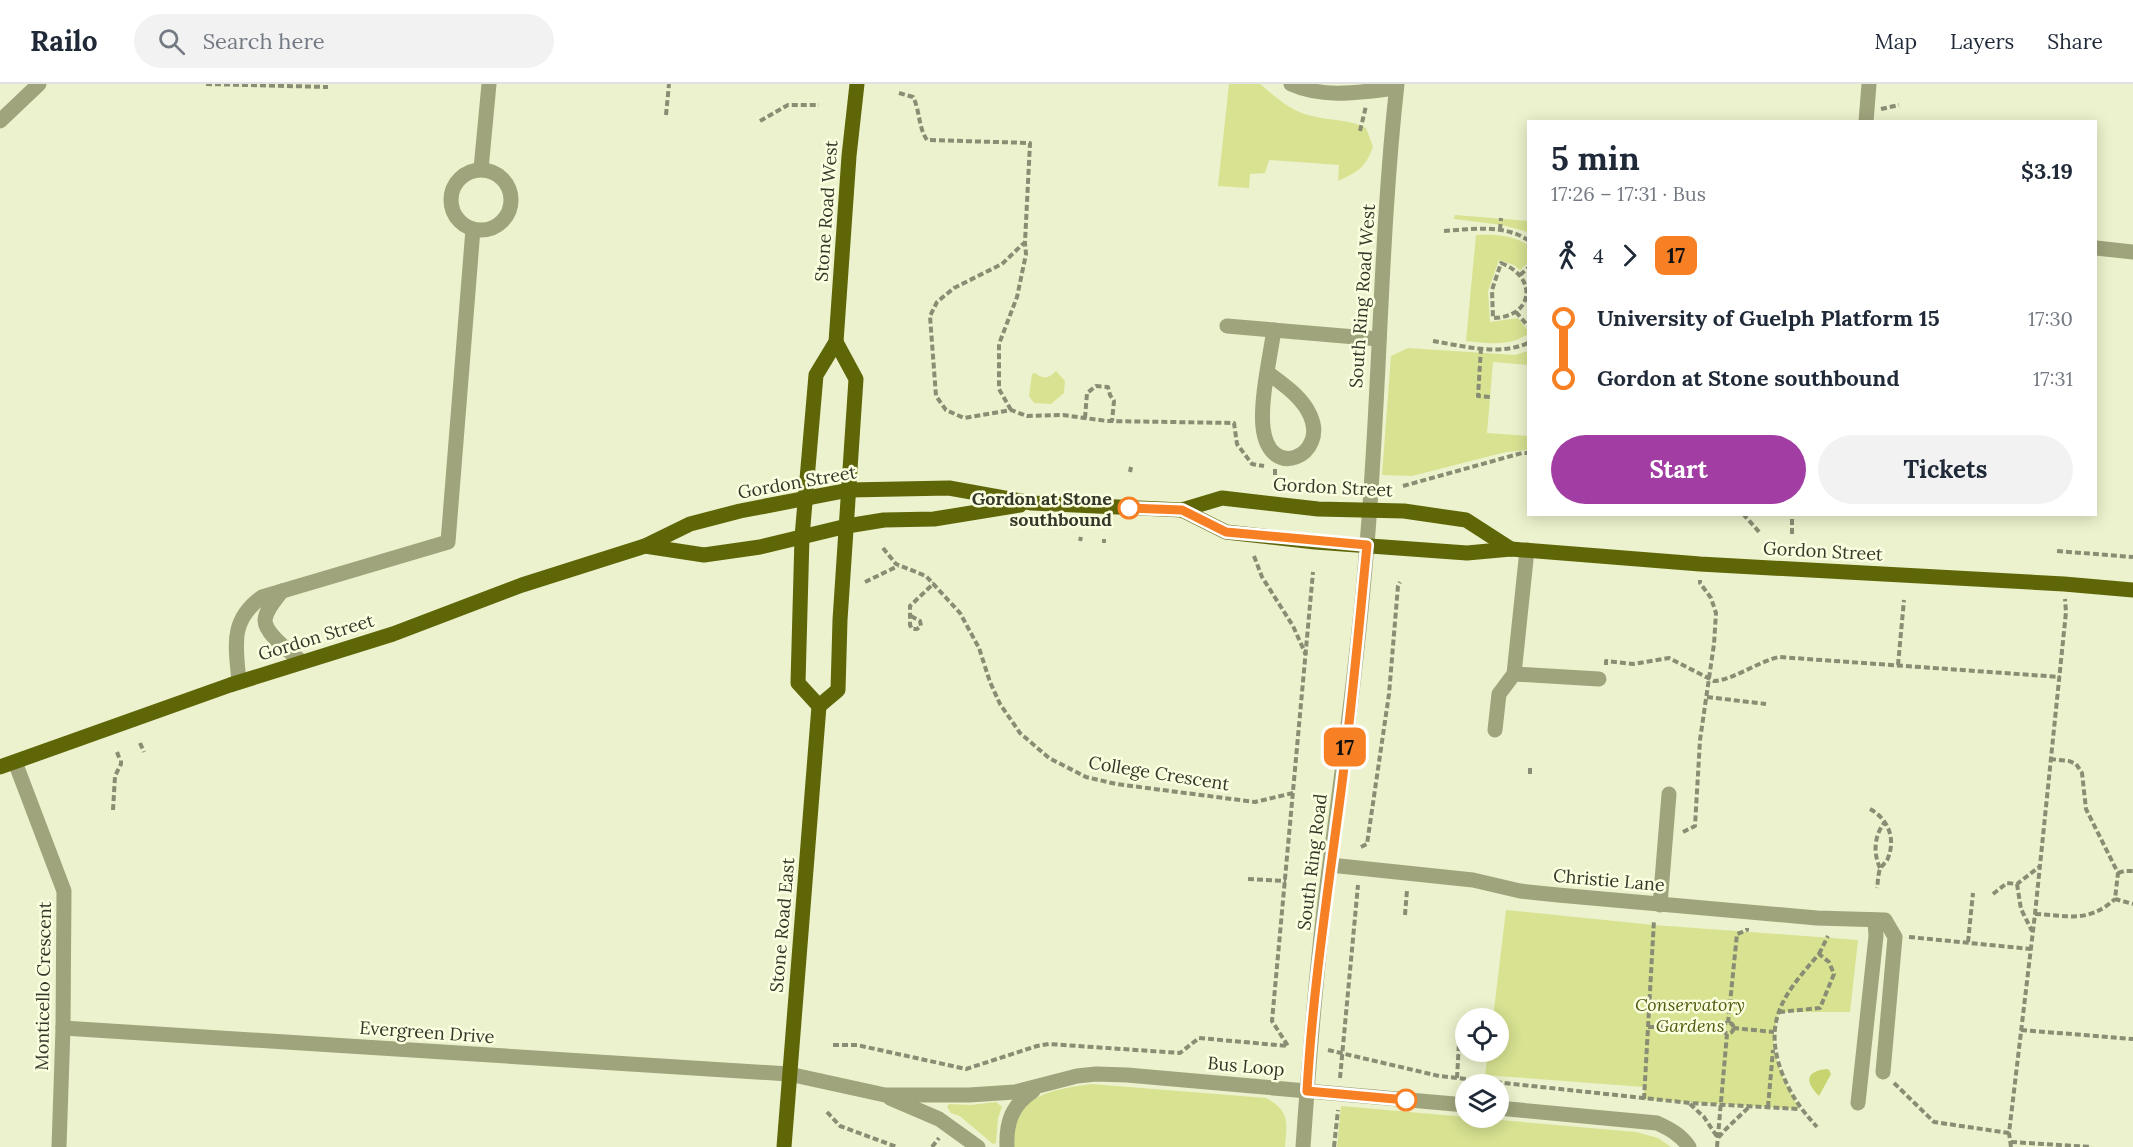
<!DOCTYPE html>
<meta charset="utf-8">
<style>
body{margin:0;font-family:Lora,serif;background:#f2f2f3;color:#1f2937;height:100vh;display:flex;flex-direction:column;font-size:22px;white-space:nowrap}
*{box-sizing:border-box;margin:0}
p{font-size:20px;color:#747a83}
.icon{flex:none;width:33px;height:33px;fill:none;stroke:currentColor;stroke-width:2;stroke-linecap:round;stroke-linejoin:round}
.map{position:relative;flex:1;overflow:hidden}
.drawer{position:absolute;left:1527px;top:36px;width:570px;height:396px;display:flex;flex-direction:column;background:#fff;border-radius:0px;box-shadow:0 3px 15px #0003}
.drawer>*{flex:none}
.badge{padding:0 12px;border-radius:9px;font-size:21px;line-height:39px}
.controls{position:absolute;left:1455px;top:924px;display:grid;gap:12px}
.controls a{display:grid;place-items:center;width:54px;height:54px;border-radius:50%;background:#fff;box-shadow:0 3px 15px #0003;font-size:30px}
.map>.badge{position:absolute;translate:-50% -50%;box-shadow:0 0 0 3px #fff}
.legs{display:flex;align-items:center;gap:9px;height:66px;padding:0 24px;font-size:20px}
.legs p{margin-inline-start:auto}
.overview{display:flex;align-items:center;justify-content:space-between;height:102px;padding:0 24px}
h1{font-size:33px;font-weight:700;line-height:45px}
.cta{display:flex;gap:12px;margin-top:auto;padding:12px 24px}
.cta a{flex:1;height:69px;border-radius:36px;background:#a13da3;color:#fff;font-size:24px;font-weight:700;line-height:69px;text-align:center}
.cta a+a{background:#f2f2f3;color:#1f2937}
ul{padding:0 24px;list-style:none}
li{display:flex;align-items:center;gap:21px;height:60px;font-size:22px}
li i{display:grid;place-items:center;width:9px;height:100%;margin:0 8px;background:currentColor}
li i::after{content:'';width:15px;height:15px;margin:-8px;border:4px solid;border-radius:50%;background:#fff}
li p{margin-inline-start:auto}
li:first-child i{background:linear-gradient(#0000 50%,currentColor 0)}
li:last-child i{background:linear-gradient(currentColor 50%,#0000 0)}
header{display:flex;align-items:center;gap:36px;box-sizing:border-box;height:84px;padding:0 30px;background:#fff;border-bottom:2px solid #e0e1e3}
header strong{font-size:28px}
nav{display:flex;gap:33px;margin-inline-start:auto;font-size:21px}
.search{width:420px;height:54px;background:#f2f2f3;display:flex;align-items:center;gap:15px;box-sizing:border-box;padding:0 21px;border-radius:33px;color:#747a83;font-size:22px}
.map>svg:first-child{display:block}
.green{fill:#d8e291}
.water{fill:#c8d46f}
.lines{fill:none;stroke-linecap:round;stroke-linejoin:round}
.path{stroke:#898d74;stroke-width:4;stroke-dasharray:6 3;stroke-linecap:butt}
.minor{stroke:#9fa47c;stroke-width:15}
.major{stroke:#5f6607;stroke-width:15}
.line-1-casing{stroke:#fff;stroke-width:14}
.line-1{stroke:#f78025;stroke-width:9}
.stop-1-dot{fill:#fff;stroke:#f78025;stroke-width:3}
.labels{text-anchor:middle;dominant-baseline:central;stroke-width:5;stroke-linejoin:round;paint-order:stroke}
.street-label{font-size:18px;fill:#353729;stroke:#faffe0}
.stop-label{font-size:18px;font-weight:bold;fill:#353729;stroke:#faffe0;text-anchor:end}
.park-label{font-size:18px;font-style:italic;fill:#545a0f;stroke:#faffe0}
</style>
<header>
<strong>Railo</strong>
<div class="search"><svg class="icon" aria-label="search" viewBox="0 0 24 24"><circle cx="10" cy="10" r="6"/><path d="M15 15l6 6"/></svg>Search here</div>
<nav><a>Map</a><a>Layers</a><a>Share</a></nav>
</header>
<div class="map">
<svg width="2133" height="1063" viewBox="0 0 2133 1063">
<rect width="100%" height="100%" fill="#ecf2cd"/>
<g class="green">
<path d="M1229,0H1260C1275,13 1292,28 1312,32C1331,37 1348,35 1366,44L1373,63C1365,84 1358,88 1338,97L1339,81L1269,76L1265,89L1250,90L1249,104L1218,102Z"/>
<polygon points="1455,131 1528,137 1528,148 1502,141 1454,135"/>
<path d="M1476,151C1494,150 1513,151 1528,161V179L1520,186L1514,181L1499,176L1488,207L1490,238L1518,234L1528,247V250C1509,263 1488,259 1466,257Z"/>
<polygon points="1408,264 1515,271 1528,267 1528,281 1493,278 1487,349 1528,352 1528,366 1506,368 1412,392 1382,391 1391,272"/>
<path d="M1056,287L1065,297L1064,309L1051,320L1034,319L1029,312L1032,290L1035,289C1044,296 1049,294 1056,287Z"/>
<path d="M1506,826L1654,841L1858,856L1850,928H1779C1776,939 1772,950 1774,962C1776,984 1790,1006 1799,1025L1644,1015V1003L1485,991L1488,968H1498V934H1493Z"/>
<path d="M1091,1000L1266,1014C1290,1027 1287,1038 1285,1063H1013C1011,1011 1050,1006 1091,1000Z"/>
<polygon points="996,1018 1002,1023 998,1034 996,1059 993,1060 960,1032 951,1029 947,1023 949,1020 971,1021"/>
<polygon points="1341,1022 1636,1048 1658,1054 1671,1063 1337,1063"/>
</g>
<path class="water" d="M1827,985L1829,986L1831,990L1819,1012C1804,997 1806,987 1827,985Z"/>
<g class="lines">
<g class="path">
<polyline points="206,0 328,3"/>
<path d="M899,9L913,13C920,26 918,43 927,56L1030,59L1025,158L1002,180L954,204L937,218L930,232L936,312L946,326L964,334L1011,326L1027,332L1063,331L1107,337L1234,339L1237,360L1252,380L1264,382"/>
<polyline points="1881,25 1899,21"/>
<polyline points="666,31 669,0"/>
<polyline points="760,37 788,21 819,21"/>
<polyline points="1360,47 1366,22"/>
<polyline points="1500,146 1501,134"/>
<path d="M1444,147C1473,145 1503,140 1528,156"/>
<path d="M1501,179C1538,193 1534,233 1493,234L1492,206Z"/>
<polyline points="1520,191 1528,184"/>
<polyline points="1516,228 1528,242"/>
<path d="M1433,257C1463,262 1499,272 1528,259"/>
<polyline points="1481,264 1478,312 1490,313"/>
<polyline points="1011,326 999,305 999,260 1017,213 1026,170 1025,159"/>
<polyline points="1085,334 1087,309 1096,302 1108,303 1110,311 1114,317 1112,337"/>
<polyline points="1275,385 1275,394"/>
<polyline points="1130,388 1131,383"/>
<polyline points="1403,402 1522,369 1528,369"/>
<polyline points="1743,430 1761,450"/>
<polyline points="1792,450 1792,430"/>
<polyline points="1080,457 1081,453"/>
<polyline points="1104,459 1104,455"/>
<polyline points="883,464 896,480 926,492 960,529 979,564 990,598 1000,620 1020,649 1049,674 1086,693 1116,700 1255,718 1293,709"/>
<polyline points="2057,467 2133,473"/>
<polyline points="1254,472 1262,493 1293,542 1306,571"/>
<polyline points="865,498 898,482"/>
<polyline points="911,532 920,537 921,542 917,545 912,545 910,541 910,522 934,499"/>
<path d="M1606,581V577L1633,580L1669,574L1714,597C1733,596 1757,578 1779,573L2060,593"/>
<polyline points="1898,581 1904,516"/>
<polyline points="1707,613 1766,620"/>
<polyline points="140,659 144,668"/>
<polyline points="117,668 120,676"/>
<polyline points="2050,675 2069,677 2076,680 2082,689 2086,725 2118,789 2115,815 2133,820"/>
<polyline points="1530,690 1530,684"/>
<path d="M1870,725C1888,735 1896,754 1888,774C1887,778 1882,781 1880,785C1878,790 1878,798 1877,804"/>
<polyline points="113,726 115,692 121,680 121,675"/>
<polyline points="1683,748 1695,742 1700,656 1714,560 1716,529 1711,514 1700,499 1700,496"/>
<polyline points="1361,763 1367,760 1389,610 1398,502 1400,498"/>
<path d="M1880,784C1873,769 1874,751 1885,738"/>
<polyline points="2118,789 2124,787 2133,787"/>
<polyline points="1248,795 1286,797"/>
<polyline points="2017,800 2021,825 2032,847"/>
<polyline points="1993,810 2007,799 2017,800 2039,783"/>
<path d="M2035,830C2069,831 2087,840 2115,815"/>
<polyline points="1405,831 1407,806"/>
<polyline points="1909,853 2031,865"/>
<polyline points="1968,858 1973,809"/>
<polyline points="1819,870 1828,852"/>
<path d="M1779,928L1820,924L1834,890L1829,878L1819,870C1785,909 1762,936 1782,989C1792,1013 1800,1024 1817,1043"/>
<circle cx="1728" cy="944" r="5.5"/>
<polyline points="1728,939 1737,850 1747,846 1747,844"/>
<polyline points="1648,943 1723,942"/>
<polyline points="1733,944 1774,948"/>
<polyline points="2021,946 2133,955"/>
<polyline points="833,961 857,961 966,985 1037,962 1049,960 1180,969 1199,954 1288,962 1272,937 1313,488"/>
<polyline points="1328,966 1439,992 1690,1019 1799,1025"/>
<polyline points="1340,994 1358,801"/>
<polyline points="1457,994 1460,941"/>
<polyline points="1894,999 1934,1038 2009,1049"/>
<polyline points="1644,1015 1654,836"/>
<polyline points="1690,1020 1704,1033 1718,1054 1726,1045 1749,1023"/>
<polyline points="1768,1023 1773,966"/>
<polyline points="827,1028 840,1042 897,1063"/>
<polyline points="2011,1058 2092,1063"/>
<polyline points="932,1063 939,1054"/>
<polyline points="1334,1063 1338,1026"/>
<polyline points="1717,1063 1727,950"/>
<polyline points="2011,1063 2009,1049 2035,830 2066,528 2065,515"/>
</g>
<g class="minor">
<path d="M1291,0C1324,15 1361,8 1396,4"/>
<polyline points="0,37 39,0"/>
<polyline points="1866,38 1869,0"/>
<polyline points="481,85 489,0"/>
<circle cx="481" cy="116" r="30"/>
<polyline points="2096,164 2133,168"/>
<polyline points="1227,242 1379,255"/>
<path d="M1268,289C1284,301 1302,313 1310,331C1329,371 1269,399 1263,343C1260,318 1270,272 1274,246"/>
<path d="M282,507C276,515 266,525 265,536C265,551 292,569 302,578"/>
<polyline points="1514,590 1599,595"/>
<path d="M239,598C236,562 229,537 262,513L448,458L473,145"/>
<polyline points="1495,646 1499,610 1514,590 1527,466"/>
<polyline points="15,678 64,807 63,944 59,1063"/>
<polyline points="1330,781 1473,796 1520,807 1558,811 1817,834 1885,836 1895,853 1883,988"/>
<polyline points="1660,821 1669,710"/>
<polyline points="63,944 789,990 885,1011 969,1011 1015,1008 1077,992 1096,990 1127,991 1466,1021"/>
<polyline points="890,1014 939,1035 978,1063"/>
<polyline points="1858,1019 1876,852 1875,836"/>
<path d="M1498,1024L1657,1039C1670,1045 1681,1051 1689,1063"/>
<path d="M1007,1063C1006,1038 1012,1021 1033,1007"/>
<path d="M1303,1063C1309,976 1316,888 1327,801C1342,688 1358,574 1367,460C1380,307 1380,153 1397,0"/>
</g>
<g class="major">
<polyline points="1182,426 1226,448 1315,458 1467,469 1511,465 1700,480 2064,500 2133,506"/>
<polyline points="645,462 704,471 760,463 847,442 884,436 934,435 1020,421"/>
<polyline points="819,622 838,606 840,536 856,295 836,258"/>
<polyline points="0,683 230,601 393,550 522,501 645,462 690,440 740,427 849,406 949,404 1032,419 1182,426 1222,414 1318,425 1404,427 1466,436 1511,465"/>
<polyline points="784,1063 819,622 798,599 802,453 816,291 836,258 849,72 857,0"/>
</g>
</g>
<g class="lines">
<defs>
<path id="line-1" d="M1129,424L1182,426L1226,448L1367,461C1358,553 1350,645 1337,737C1325,827 1312,917 1307,1007L1406,1016"/>
</defs>
<use href="#line-1" class="line-1-casing"/>
<use href="#line-1" class="line-1"/>
</g>
<g class="stop-1-dot">
<circle cx="1129" cy="424" r="10"/>
<circle cx="1406" cy="1016" r="10"/>
</g>
<g class="labels">
<g class="street-label">
<text transform="translate(826 127) rotate(-86)">Stone Road West</text>
<text transform="translate(1362 212) rotate(-86)">South Ring Road West</text>
<text transform="translate(797 398) rotate(-10)">Gordon Street</text>
<text transform="translate(1333 403) rotate(3)">Gordon Street</text>
<text transform="translate(1823 467) rotate(3)">Gordon Street</text>
<text transform="translate(316 553) rotate(-17)">Gordon Street</text>
<text transform="translate(1159 689) rotate(9)">College Crescent</text>
<text transform="translate(1312 778) rotate(-83)">South Ring Road</text>
<text transform="translate(1609 796) rotate(5)">Christie Lane</text>
<text transform="translate(782 841) rotate(-85)">Stone Road East</text>
<text transform="translate(43 902) rotate(-89)">Monticello Crescent</text>
<text transform="translate(427 948) rotate(4)">Evergreen Drive</text>
<text transform="translate(1246 982) rotate(5)">Bus Loop</text>
</g>
<g class="stop-label">
<text x="1112" y="414">Gordon at Stone<tspan x="1112" dy="21">southbound</tspan></text>
</g>
<g class="park-label">
<text x="1690" y="920">Conservatory<tspan x="1690" dy="21">Gardens</tspan></text>
</g>
</g>
</svg>
<div class="controls">
<a><svg class="icon" aria-label="locate" viewBox="0 0 24 24"><circle cx="12" cy="12" r="6"/><path d="M12 2v4M12 18v4M2 12h4M18 12h4"/></svg></a>
<a><svg class="icon" aria-label="layers" viewBox="0 0 24 24"><path d="M12 4l9 5-9 5-9-5zM3 14l9 5 9-5"/></svg></a>
</div>
<b class="badge" style="left:1345px;top:663px;background:#f78025;color:#111">17</b>
<section class="drawer">
<div class="overview"><div><h1>5 min</h1><p>17:26 – 17:31 · Bus</p></div><b>$3.19</b></div>
<div class="legs"><svg class="icon" aria-label="walk" viewBox="0 0 24 24"><circle cx="13" cy="4" r="2"/><path d="M13 8l-2 6 4 7M11 14l-3 7M7 12l3-4h3l4 4"/></svg>4<svg class="icon" aria-label="forward" viewBox="0 0 24 24"><path d="M9 5l7 7-7 7"/></svg><b class="badge" style="background:#f78025;color:#111">17</b></div>
<ul>
<li><i style="color:#f78025"></i><b>University of Guelph Platform 15</b><p>17:30</p></li>
<li><i style="color:#f78025"></i><b>Gordon at Stone southbound</b><p>17:31</p></li>
</ul>
<div class="cta"><a>Start</a><a>Tickets</a></div>
</section>
</div>
